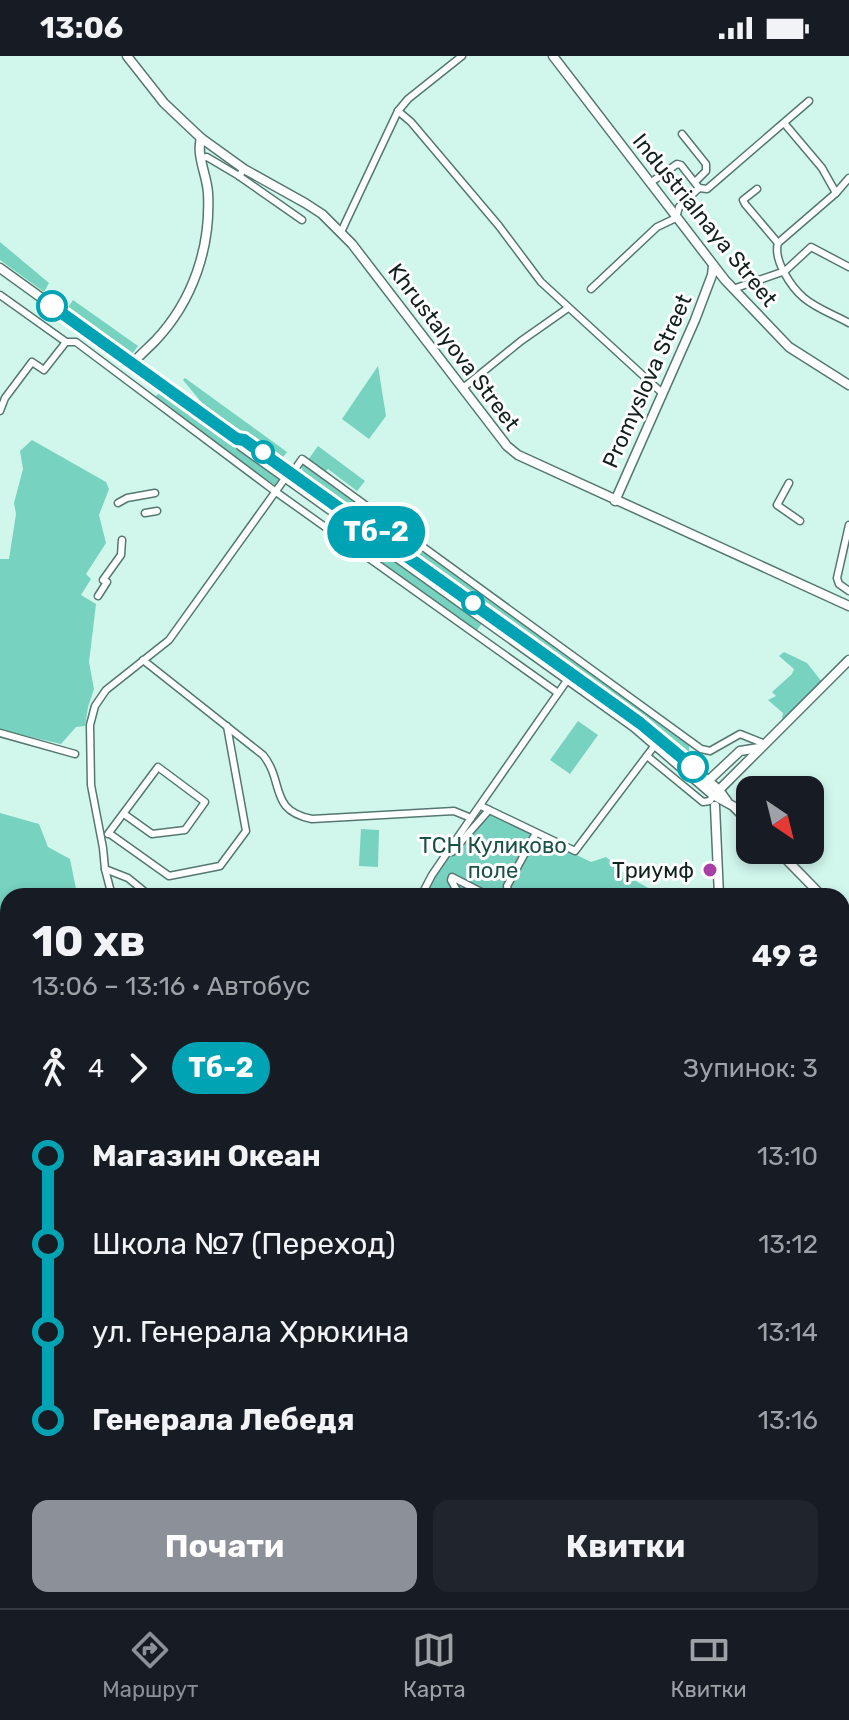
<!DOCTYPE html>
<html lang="uk">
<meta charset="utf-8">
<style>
body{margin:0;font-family:Rubik,sans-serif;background:#20242c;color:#f1f3f6;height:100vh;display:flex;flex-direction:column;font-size:30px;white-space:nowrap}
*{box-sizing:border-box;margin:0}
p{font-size:26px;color:#9ea1a6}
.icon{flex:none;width:44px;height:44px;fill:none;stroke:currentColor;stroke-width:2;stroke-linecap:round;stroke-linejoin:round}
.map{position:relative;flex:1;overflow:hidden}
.sheet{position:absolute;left:0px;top:832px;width:850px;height:720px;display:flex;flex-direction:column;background:#171b24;border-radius:24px 24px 0 0;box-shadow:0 4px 12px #0003}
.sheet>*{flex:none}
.badge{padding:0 16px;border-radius:26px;font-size:28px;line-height:52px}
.needle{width:52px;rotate:145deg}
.tools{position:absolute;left:736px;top:720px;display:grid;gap:16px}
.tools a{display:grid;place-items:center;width:88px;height:88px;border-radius:16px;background:#171b24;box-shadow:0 4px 12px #0003;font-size:40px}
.map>.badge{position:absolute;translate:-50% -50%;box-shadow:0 0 0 4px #fff}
.legs{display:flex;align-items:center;gap:12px;height:88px;padding:0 32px;font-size:26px}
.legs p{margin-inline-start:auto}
.summary{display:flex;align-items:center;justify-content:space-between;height:136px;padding:0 32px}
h1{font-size:44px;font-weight:700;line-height:60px}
.button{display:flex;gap:16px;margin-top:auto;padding:16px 32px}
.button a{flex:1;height:92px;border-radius:16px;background:#8c9099;color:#fff;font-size:32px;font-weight:700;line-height:92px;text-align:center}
.button a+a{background:#20242c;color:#f1f3f6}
ul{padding:0 32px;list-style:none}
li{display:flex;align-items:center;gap:28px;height:88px;font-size:30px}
li i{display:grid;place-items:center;width:12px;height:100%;margin:0 10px;background:currentColor}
li i::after{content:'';width:20px;height:20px;margin:-10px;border:6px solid;border-radius:50%;background:#171b24}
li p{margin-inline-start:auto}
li:first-child i{background:linear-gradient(#0000 50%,currentColor 0)}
li:last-child i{background:linear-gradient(currentColor 50%,#0000 0)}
.status{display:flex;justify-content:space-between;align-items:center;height:56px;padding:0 40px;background:#171b24;direction:ltr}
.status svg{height:22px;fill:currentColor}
.tabs{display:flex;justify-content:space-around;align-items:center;height:112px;border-top:2px solid #363941;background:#171b24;font-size:22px;color:#9ea1a6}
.tabs a{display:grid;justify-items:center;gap:4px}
.tabs .active{color:#8c9099}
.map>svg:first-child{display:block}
.green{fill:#77d2bf}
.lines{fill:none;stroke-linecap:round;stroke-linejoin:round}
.minor-casing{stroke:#55776f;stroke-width:9}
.major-casing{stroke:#55776f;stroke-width:11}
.minor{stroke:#fff;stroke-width:6}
.major{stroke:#fff;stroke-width:8}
.line-1-casing{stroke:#fff;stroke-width:18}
.line-1{stroke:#00a3b4;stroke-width:12}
.stop-1-dot{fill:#fff;stroke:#00a3b4;stroke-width:4}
.poi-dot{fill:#a741a6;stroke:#fff;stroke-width:3}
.labels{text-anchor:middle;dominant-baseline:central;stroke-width:6;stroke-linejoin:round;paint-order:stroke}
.street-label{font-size:22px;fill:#13211e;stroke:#fff}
.park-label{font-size:22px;fill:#1a5247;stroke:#fff}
.poi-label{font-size:22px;fill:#13211e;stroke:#fff;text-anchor:end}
</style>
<div class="status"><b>13:06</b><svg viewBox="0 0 49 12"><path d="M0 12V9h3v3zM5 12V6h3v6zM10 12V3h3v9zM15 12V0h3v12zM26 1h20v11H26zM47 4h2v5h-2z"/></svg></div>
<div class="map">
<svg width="849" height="1552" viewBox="0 0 849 1552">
<rect width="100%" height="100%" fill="#d1f7ed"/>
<g class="green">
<polygon points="0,186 49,227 44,236 0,204"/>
<polygon points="73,244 138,290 132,298 67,253"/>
<polygon points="378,310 386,360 369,383 342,363"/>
<polygon points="185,322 287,396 281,404 202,347 183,324"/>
<polygon points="160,336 283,423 277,431 155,341"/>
<polygon points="32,384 106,426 109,433 99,459 106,487 86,518 91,523 81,539 96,548 89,606 94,633 88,651 85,670 76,671 61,688 0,674 0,503 9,503 16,458 14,447 23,413 20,395"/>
<polygon points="318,390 365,425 357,435 328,413 325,416 308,404"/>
<polygon points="303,407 689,687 689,700 459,530 305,420 301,410"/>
<polygon points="342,468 482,567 476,576 337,475"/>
<polygon points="784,596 807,607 822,626 786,662 782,662 783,657 768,644 776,640 772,636 792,618 794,613 779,600"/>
<polygon points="578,665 598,679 570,718 550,704"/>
<polygon points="482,753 591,806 606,801 629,821 662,840 424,840 431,824"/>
<polygon points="0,757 39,768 48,791 70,803 77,838 77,840 8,840 8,1118 0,1103"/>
<polygon points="361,773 379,774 378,811 359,810"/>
<polygon points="0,1201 8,1206 8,1435 0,1466"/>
<polygon points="8,1493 8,1544 157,1544 163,1552 0,1552 0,1495"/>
<polygon points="368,1544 534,1544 531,1552 366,1552"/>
</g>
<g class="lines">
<defs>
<g id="minor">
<polyline points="398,55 411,66 499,170 541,226 661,336"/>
<polyline points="784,67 822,112 836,137 849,122"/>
<polyline points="682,78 706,108 706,115 695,126"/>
<polyline points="201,102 207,101 239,120"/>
<polyline points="244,113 239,120 302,164"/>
<polyline points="650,127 677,108 681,109 699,132 707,133 809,45"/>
<polyline points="757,133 743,144 745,148 778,187"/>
<path d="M836,137L778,187C773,204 791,231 804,242C817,253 835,259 849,267"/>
<polyline points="341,176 398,55 408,43 462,0"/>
<polyline points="591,233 657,171 676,162 679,151 699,132"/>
<polyline points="733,233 785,215 811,191 849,211"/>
<polyline points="0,239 66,286 76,286 276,436 558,637"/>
<polyline points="463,332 521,285 568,252"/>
<polyline points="0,355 5,342 32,306 44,314 66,286"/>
<polyline points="293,416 302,403 701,693 710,695 740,678 765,688"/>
<polyline points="789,427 777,449 800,465"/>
<polyline points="118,447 127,442 155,437"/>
<polyline points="145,457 157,455"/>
<polyline points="849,469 837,522 839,528 849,535"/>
<polyline points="98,540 107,526 103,524 121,499 122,484"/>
<path d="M143,604L263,699C285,726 268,754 312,763L454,755L471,762"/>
<polyline points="0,677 75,698"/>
<polyline points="647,700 703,746 710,745 713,739"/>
<polyline points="481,750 575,795 655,689"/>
<polyline points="108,778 158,711 205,746 185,774 152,778 124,758"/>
<polyline points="110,778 169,820 220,810 246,775 227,670"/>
<polyline points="452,796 489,754"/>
<polyline points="105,813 128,822 150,840"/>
<polyline points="112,840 105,813 103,792 91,729 90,669 95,650 106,634 169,584 286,421"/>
<polyline points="421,840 432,819 471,762 568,623"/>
<polyline points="460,840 451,824 452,821 489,840"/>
<polyline points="509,840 507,830 536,777"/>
<polyline points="842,1241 849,1235"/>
<polyline points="842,1287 849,1282"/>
<polyline points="842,1348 849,1356"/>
<polyline points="842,1404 849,1412"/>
<polyline points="842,1452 849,1460"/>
<polyline points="0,1529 8,1527"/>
<polyline points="368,1544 391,1552"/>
<polyline points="774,1544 782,1552"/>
<polyline points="341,1552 347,1544"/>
<polyline points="509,1552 512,1544"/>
</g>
<g id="major">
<polyline points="127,0 164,47 201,82 244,113 305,147 322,158 352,188 507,390 518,399 849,550"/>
<polyline points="553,0 725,224 789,291 849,329"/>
<polyline points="0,212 237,383 241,390 634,671 713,739 733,750 750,767"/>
<path d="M133,307C140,299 147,293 155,285C193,245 211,191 208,137C207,119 196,100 201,82"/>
<polyline points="237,383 244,384 293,416 640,667 719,734 727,745"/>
<polyline points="615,445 695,264 712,219 713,210"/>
<polyline points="708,725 740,695 759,692"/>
<polyline points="719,734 849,604"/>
<polyline points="715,750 719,840"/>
<polyline points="777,794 822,840"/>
<polyline points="842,860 849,867"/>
<polyline points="842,1190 849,1193"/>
</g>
</defs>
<use href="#minor" class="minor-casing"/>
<use href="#major" class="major-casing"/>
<use href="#minor" class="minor"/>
<use href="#major" class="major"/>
</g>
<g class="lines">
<defs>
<polyline id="line-1" points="52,250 237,383 244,384 640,667 693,711"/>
</defs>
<use href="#line-1" class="line-1-casing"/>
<use href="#line-1" class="line-1"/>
</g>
<g class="stop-1-dot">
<circle cx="52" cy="250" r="14"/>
<circle cx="263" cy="396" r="10"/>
<circle cx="473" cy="547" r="10"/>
<circle cx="693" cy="711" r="14"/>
</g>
<circle class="poi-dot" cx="710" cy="814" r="8"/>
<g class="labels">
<g class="street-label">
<text transform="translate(705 164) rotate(51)">Industrialnaya Street</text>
<text transform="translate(454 291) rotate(53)">Khrustalyova Street</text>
<text transform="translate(647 325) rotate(-66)">Promyslova Street</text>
</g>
<g class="park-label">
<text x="493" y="789">ТСН Куликово<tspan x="493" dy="25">поле</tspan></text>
</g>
<g class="poi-label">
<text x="694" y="814">Триумф</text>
</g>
</g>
</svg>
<div class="tools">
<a><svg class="needle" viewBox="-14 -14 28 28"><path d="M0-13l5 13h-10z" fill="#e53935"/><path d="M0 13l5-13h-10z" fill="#9ea1a6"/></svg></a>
</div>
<b class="badge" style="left:376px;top:476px;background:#00a3b4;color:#fff">Тб-2</b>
<section class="sheet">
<div class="summary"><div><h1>10 хв</h1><p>13:06 – 13:16 · Автобус</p></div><b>49 ₴</b></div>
<div class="legs"><svg class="icon" aria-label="walk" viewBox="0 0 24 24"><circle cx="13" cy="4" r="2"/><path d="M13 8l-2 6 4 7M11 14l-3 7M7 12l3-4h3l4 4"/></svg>4<svg class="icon" aria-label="forward" viewBox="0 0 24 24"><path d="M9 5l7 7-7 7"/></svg><b class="badge" style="background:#00a3b4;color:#fff">Тб-2</b><p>Зупинок: 3</p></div>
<ul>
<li><i style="color:#00a3b4"></i><b>Магазин Океан</b><p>13:10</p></li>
<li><i style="color:#00a3b4"></i><span>Школа №7 (Переход)</span><p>13:12</p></li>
<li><i style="color:#00a3b4"></i><span>ул. Генерала Хрюкина</span><p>13:14</p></li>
<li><i style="color:#00a3b4"></i><b>Генерала Лебедя</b><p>13:16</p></li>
</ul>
<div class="button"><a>Почати</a><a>Квитки</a></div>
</section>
</div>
<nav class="tabs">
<a class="active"><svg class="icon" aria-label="directions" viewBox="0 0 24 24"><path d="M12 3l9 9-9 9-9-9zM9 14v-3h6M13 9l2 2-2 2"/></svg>Маршрут</a>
<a><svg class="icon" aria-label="map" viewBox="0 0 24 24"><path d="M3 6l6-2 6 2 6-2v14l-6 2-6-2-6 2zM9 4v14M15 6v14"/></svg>Карта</a>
<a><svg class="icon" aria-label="tickets" viewBox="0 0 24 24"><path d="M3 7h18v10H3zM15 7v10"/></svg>Квитки</a>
</nav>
